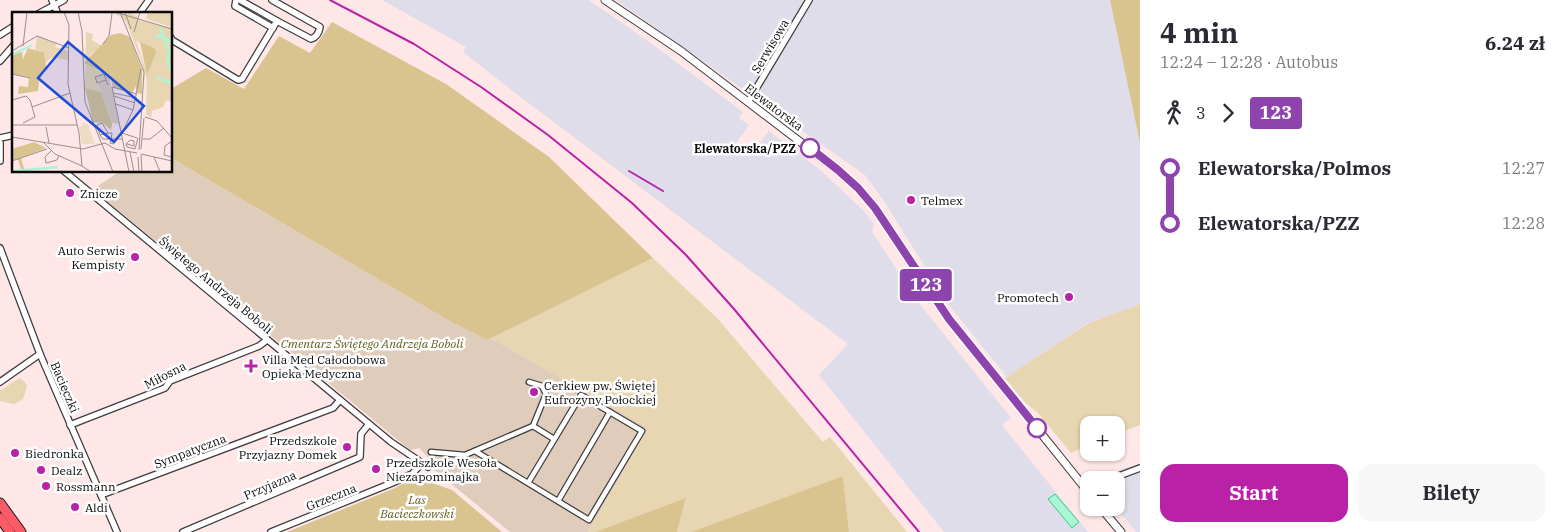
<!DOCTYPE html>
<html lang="pl">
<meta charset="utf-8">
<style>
body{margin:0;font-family:"IBM Plex Serif",serif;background:#f7f7f7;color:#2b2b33;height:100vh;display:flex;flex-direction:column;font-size:19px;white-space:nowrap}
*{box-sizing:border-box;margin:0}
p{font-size:16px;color:#7c7c81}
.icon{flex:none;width:28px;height:28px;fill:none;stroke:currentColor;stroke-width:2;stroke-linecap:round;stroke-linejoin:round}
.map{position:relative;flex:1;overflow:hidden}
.side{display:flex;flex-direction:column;background:#fff;width:425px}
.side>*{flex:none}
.badge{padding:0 10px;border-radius:4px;font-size:18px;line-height:32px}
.fabs{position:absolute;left:1080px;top:416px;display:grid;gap:10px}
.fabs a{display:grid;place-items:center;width:45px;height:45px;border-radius:10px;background:#fff;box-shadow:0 1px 4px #0004;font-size:25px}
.map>.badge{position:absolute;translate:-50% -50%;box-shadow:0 0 0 2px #fff}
.legs{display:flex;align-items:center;gap:8px;height:55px;padding:0 20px;font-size:16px}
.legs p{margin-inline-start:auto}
.head{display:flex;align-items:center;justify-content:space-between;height:85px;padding:0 20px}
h1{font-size:28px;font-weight:800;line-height:38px}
.action{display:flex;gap:10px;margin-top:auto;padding:10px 20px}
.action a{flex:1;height:58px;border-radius:15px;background:#b922a7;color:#fff;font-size:20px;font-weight:800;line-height:58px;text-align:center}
.action a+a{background:#f7f7f7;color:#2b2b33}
ul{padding:0 20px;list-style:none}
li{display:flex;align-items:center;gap:18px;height:55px;font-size:19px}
li i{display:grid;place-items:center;width:8px;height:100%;margin:0 6px;background:currentColor}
li i::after{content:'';width:12px;height:12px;margin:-6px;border:4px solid;border-radius:50%;background:#fff}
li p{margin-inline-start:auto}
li:first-child i{background:linear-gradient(#0000 50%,currentColor 0)}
li:last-child i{background:linear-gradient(currentColor 50%,#0000 0)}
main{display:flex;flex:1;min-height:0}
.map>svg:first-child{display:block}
.industrial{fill:#dedde9}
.green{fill:#e8d5b1}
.forest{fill:#d9c490}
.cemetery{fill:#dfccba}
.water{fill:#abf6d4;stroke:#32cd8a}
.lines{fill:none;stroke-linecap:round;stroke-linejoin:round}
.pedestrian-casing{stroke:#3d3d3d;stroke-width:7}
.minor-casing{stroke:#3d3d3d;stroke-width:8}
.tertiary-casing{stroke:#3d3d3d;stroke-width:9}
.primary-casing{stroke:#1b1b1b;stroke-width:11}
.pedestrian{stroke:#fff;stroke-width:4.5}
.minor{stroke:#fff;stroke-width:5.5}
.tertiary{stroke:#fff;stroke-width:7}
.primary{stroke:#fa5b67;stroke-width:9}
.rail{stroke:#b922a7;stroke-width:2}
.line-1-casing{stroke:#fff;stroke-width:11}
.line-1{stroke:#8e44ad;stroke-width:8}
.stop-1-dot{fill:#fff;stroke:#8e44ad;stroke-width:2.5}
.poi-dot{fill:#b922a7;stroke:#fff;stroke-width:2}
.labels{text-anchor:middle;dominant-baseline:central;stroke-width:5;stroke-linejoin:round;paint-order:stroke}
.street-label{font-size:12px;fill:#0a0a0a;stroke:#fff}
.stop-label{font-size:12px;font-weight:bold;fill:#0a0a0a;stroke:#fff;text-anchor:end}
.poi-label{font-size:12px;fill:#0a0a0a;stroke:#fff;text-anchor:start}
.park-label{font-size:12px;font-style:italic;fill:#605d1b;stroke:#fff}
.inset-river{fill:none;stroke:#abf6d4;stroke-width:2.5}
.inset-road{fill:none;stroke:#9d8e8f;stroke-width:1}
.view{fill:#1d4ed8;fill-opacity:0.15;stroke:#1d4ed8;stroke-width:2.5}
.inset-edge{fill:none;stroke:#0a0a0a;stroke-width:2.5}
</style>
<main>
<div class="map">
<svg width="1140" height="532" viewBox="0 0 1140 532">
<rect width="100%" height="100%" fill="#ffe6e7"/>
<g class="industrial">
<polygon points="382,0 589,0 652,44 743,112 739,118 749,125 734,146 749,157 769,131 819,169 863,210 874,224 872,232 918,302 1011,418 1002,425 1088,532 944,532 819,375 848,344 510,89 463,52 466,47"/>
<polygon points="616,0 1110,0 1140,143 1140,304 1086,324 1007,377 949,305 884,201 865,175"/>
<polygon points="1140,463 1140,532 1136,532 1116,507 1116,480 1094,479"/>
</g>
<g class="green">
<polygon points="653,258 717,318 823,442 830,437 907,532 849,532 843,476 691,532 677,532 686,499 595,532 588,532 648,428 491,338"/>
<polygon points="1140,304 1140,425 1116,434 1116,425 1089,425 1089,445 1071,453 1039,414 1025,402 1005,378 1087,324"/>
<polygon points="19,378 24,381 27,386 23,399 14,404 0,401 0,391"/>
</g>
<g class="forest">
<polygon points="1110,0 1140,0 1140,143"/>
<polygon points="332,22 446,84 549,157 653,258 487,340 451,322 171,158 171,89 206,68 244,89 279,36 310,53"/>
<polygon points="843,476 849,532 691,532"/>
<polygon points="415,477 452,490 502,532 287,532 395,488"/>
<polygon points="686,498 677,532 595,532"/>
</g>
<polygon class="cemetery" points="171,158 451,322 487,340 491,338 648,428 588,532 510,532 432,468 430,459 419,448 410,450 95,191 98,186 120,171 171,171"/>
<polygon class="water" points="1055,494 1079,522 1072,528 1048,499"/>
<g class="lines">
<defs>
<g id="pedestrian">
<polyline points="529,382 542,386 546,394 533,426"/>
<polyline points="475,451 589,520 642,431 581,395 528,483"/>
<polyline points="431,452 465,455 533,426 554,439"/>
<polyline points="558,501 610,412"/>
</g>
<g id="minor">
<polyline points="52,0 58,14"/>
<polyline points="236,0 235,6 273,28"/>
<path d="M272,0L320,27C319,33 317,37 311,39L277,21"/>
<polyline points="38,14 64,0"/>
<polyline points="139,14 149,0"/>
<polyline points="0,35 14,26"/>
<polyline points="171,38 172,40 238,80 242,79 277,21 240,0"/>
<polyline points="0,61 14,45"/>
<polyline points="748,102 809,0"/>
<polyline points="0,138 14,135"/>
<polyline points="0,143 0,161"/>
<polyline points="64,171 391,442 428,467"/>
<polyline points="0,248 40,354 117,532"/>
<polyline points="0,382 40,354"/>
<polyline points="70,425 165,388 170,381 259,346 267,340"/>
<polyline points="1108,480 1140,468"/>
<polyline points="101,495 333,408 340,400"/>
<polyline points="183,532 360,457 361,434 369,424"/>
<polyline points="271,532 392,483 412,474 422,463"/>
</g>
<g id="tertiary">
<polyline points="605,0 681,51 748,102 837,170 858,188 878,212 949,319 1089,493"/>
<polyline points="1101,508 1121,532"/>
</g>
<g id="primary">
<polyline points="0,503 21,532"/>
<polyline points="0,518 10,532"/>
</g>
</defs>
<use href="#pedestrian" class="pedestrian-casing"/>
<use href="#minor" class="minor-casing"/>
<use href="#tertiary" class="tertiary-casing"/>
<use href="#primary" class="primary-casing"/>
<use href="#pedestrian" class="pedestrian"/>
<use href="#minor" class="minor"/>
<use href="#tertiary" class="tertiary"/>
<use href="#primary" class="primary"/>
<g class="rail">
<polyline points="330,0 414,44 481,87 548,135 632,203 686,255 734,309 919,532"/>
<polyline points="629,171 663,191"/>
</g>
</g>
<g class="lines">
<defs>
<polyline id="line-1" points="810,148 838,170 858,188 875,208 949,319 1037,428"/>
</defs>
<use href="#line-1" class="line-1-casing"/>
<use href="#line-1" class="line-1"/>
</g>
<g class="stop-1-dot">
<circle cx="810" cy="148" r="9"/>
<circle cx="1037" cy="428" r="9"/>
</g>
<g class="poi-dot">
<circle cx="70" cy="193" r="5"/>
<circle cx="911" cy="200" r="5"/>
<circle cx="135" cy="257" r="5"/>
<circle cx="1069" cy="297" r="5"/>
<path d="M248.5 358.5h5v5h5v5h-5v5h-5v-5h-5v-5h5z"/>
<circle cx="534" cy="392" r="5"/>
<circle cx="347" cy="447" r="5"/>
<circle cx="15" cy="453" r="5"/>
<circle cx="376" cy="469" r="5"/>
<circle cx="41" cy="470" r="5"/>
<circle cx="46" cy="486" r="5"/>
<circle cx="75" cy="507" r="5"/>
</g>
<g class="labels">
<g class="street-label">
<text transform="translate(770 46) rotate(-59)">Serwisowa</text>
<text transform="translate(774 107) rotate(37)">Elewatorska</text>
<text transform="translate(216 285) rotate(40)">Świętego Andrzeja Boboli</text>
<text transform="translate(165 375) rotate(-27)">Miłosna</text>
<text transform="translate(65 387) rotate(67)">Bacieczki</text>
<text transform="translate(190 451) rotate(-21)">Sympatyczna</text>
<text transform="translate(270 485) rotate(-23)">Przyjazna</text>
<text transform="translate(331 497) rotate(-22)">Grzeczna</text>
</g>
<g class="stop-label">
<text x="796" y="148">Elewatorska/PZZ</text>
</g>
<g class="poi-label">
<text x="80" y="193">Znicze</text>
<text x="921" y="200">Telmex</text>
<text x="125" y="250" text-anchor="end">Auto Serwis<tspan x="125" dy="14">Kempisty</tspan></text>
<text x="1059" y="297" text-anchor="end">Promotech</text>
<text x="262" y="359">Villa Med Całodobowa<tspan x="262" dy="14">Opieka Medyczna</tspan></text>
<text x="544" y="385">Cerkiew pw. Świętej<tspan x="544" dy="14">Eufrozyny Połockiej</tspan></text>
<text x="337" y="440" text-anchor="end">Przedszkole<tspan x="337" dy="14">Przyjazny Domek</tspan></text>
<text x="25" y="453">Biedronka</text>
<text x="386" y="462">Przedszkole Wesoła<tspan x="386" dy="14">Niezapominajka</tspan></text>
<text x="51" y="470">Dealz</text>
<text x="56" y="486">Rossmann</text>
<text x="85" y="507">Aldi</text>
</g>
<g class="park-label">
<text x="372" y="343">Cmentarz Świętego Andrzeja Boboli</text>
<text x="417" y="499">Las<tspan x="417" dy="14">Bacieczkowski</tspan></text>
</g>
</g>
<g transform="translate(12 12)">
<rect width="160" height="160" fill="#ffe6e7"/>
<path d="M100,0H102L115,3L117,2L113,0H117L124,5L119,0L126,5V8L160,16V90L154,88L151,95L140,99L139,105L134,102L135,63L142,36L124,29L135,61V71L133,58V73L131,103L133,69L130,50L114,9ZM136,0H160V15L134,7ZM74,20L81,22L80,28L90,34L78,43L87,56L85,58L97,63L83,65L88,80L73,76ZM25,24L45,31L43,35L56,39V48L40,45L33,51L32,42L23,38Z" fill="#e8d5b1"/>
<path d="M108,21L118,25L130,58V82L125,81L124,74L120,81L101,75L98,63L72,51L99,23ZM128,30L142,36L144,41L135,63ZM16,36L32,41L34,55L27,69L26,79L6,82L7,74L16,75L17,65L0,62V50L2,41L10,40L11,47ZM73,76L89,80L100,111L99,118L91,111L81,110ZM22,130L34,136L9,146L13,160H10L6,147L0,149V137Z" fill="#d9c490"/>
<path d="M93,61L97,63L107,112L100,111L83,65Z" fill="#dfccba"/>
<path d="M70,110L76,113L83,132H70L67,115L71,114Z" fill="#efdac3"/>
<path class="inset-river" d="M148,16L157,38L156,51L160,59M143,23L160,29M0,43L20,33M145,66L160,71M1,159L46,155"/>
<path class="inset-road" d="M52,0L57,13L56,72L67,121L70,154L79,160M66,0L70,19L73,90L101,160M103,0L160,17M108,0L132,60L127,138M113,0L119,17M122,20L128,0M91,32L97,24L100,1M11,34L15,0M0,39L25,24L57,36M0,62L18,66M94,68L85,71L83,65L92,62L94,68L96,73M100,75L117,160M100,75L125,82M101,81L125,86M102,84L123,91M0,88L14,84L18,88L23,105L11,111M104,92L121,98M20,95L58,81M133,105L145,109L160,126M0,113H65M34,115L37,131M110,121L121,98L129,57M110,121L125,126M88,123L85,113L90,111L96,121M0,125L71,137L93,131L103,137L125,141M131,127H138L152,116M160,129L153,134L152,143L160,145M31,130L43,142L70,154M102,132L98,131L99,127H91L88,123L97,121H100L99,127H110M115,132L122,134V129L118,128L114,132L115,135L123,137L126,126M129,137L132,106M39,139L33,145L34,151L45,148L47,143M118,140L122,160M129,142L160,149M129,143L130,160M126,145L127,160M142,145L148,160M0,149L35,137"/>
<path class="view" d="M56,30L132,94L102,130L26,66Z"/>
<rect width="160" height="160" class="inset-edge"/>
</g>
</svg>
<div class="fabs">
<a>+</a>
<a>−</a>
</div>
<b class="badge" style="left:926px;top:285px;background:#8e44ad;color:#fff">123</b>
</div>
<section class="side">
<div class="head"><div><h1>4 min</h1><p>12:24 – 12:28 · Autobus</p></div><b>6.24 zł</b></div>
<div class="legs"><svg class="icon" aria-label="walk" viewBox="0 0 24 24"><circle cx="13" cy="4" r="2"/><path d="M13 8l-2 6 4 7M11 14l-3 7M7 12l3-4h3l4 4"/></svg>3<svg class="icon" aria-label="forward" viewBox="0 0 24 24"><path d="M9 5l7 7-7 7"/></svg><b class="badge" style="background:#8e44ad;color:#fff">123</b></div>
<ul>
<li><i style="color:#8e44ad"></i><b>Elewatorska/Polmos</b><p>12:27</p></li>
<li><i style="color:#8e44ad"></i><b>Elewatorska/PZZ</b><p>12:28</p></li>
</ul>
<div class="action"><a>Start</a><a>Bilety</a></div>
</section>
</main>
